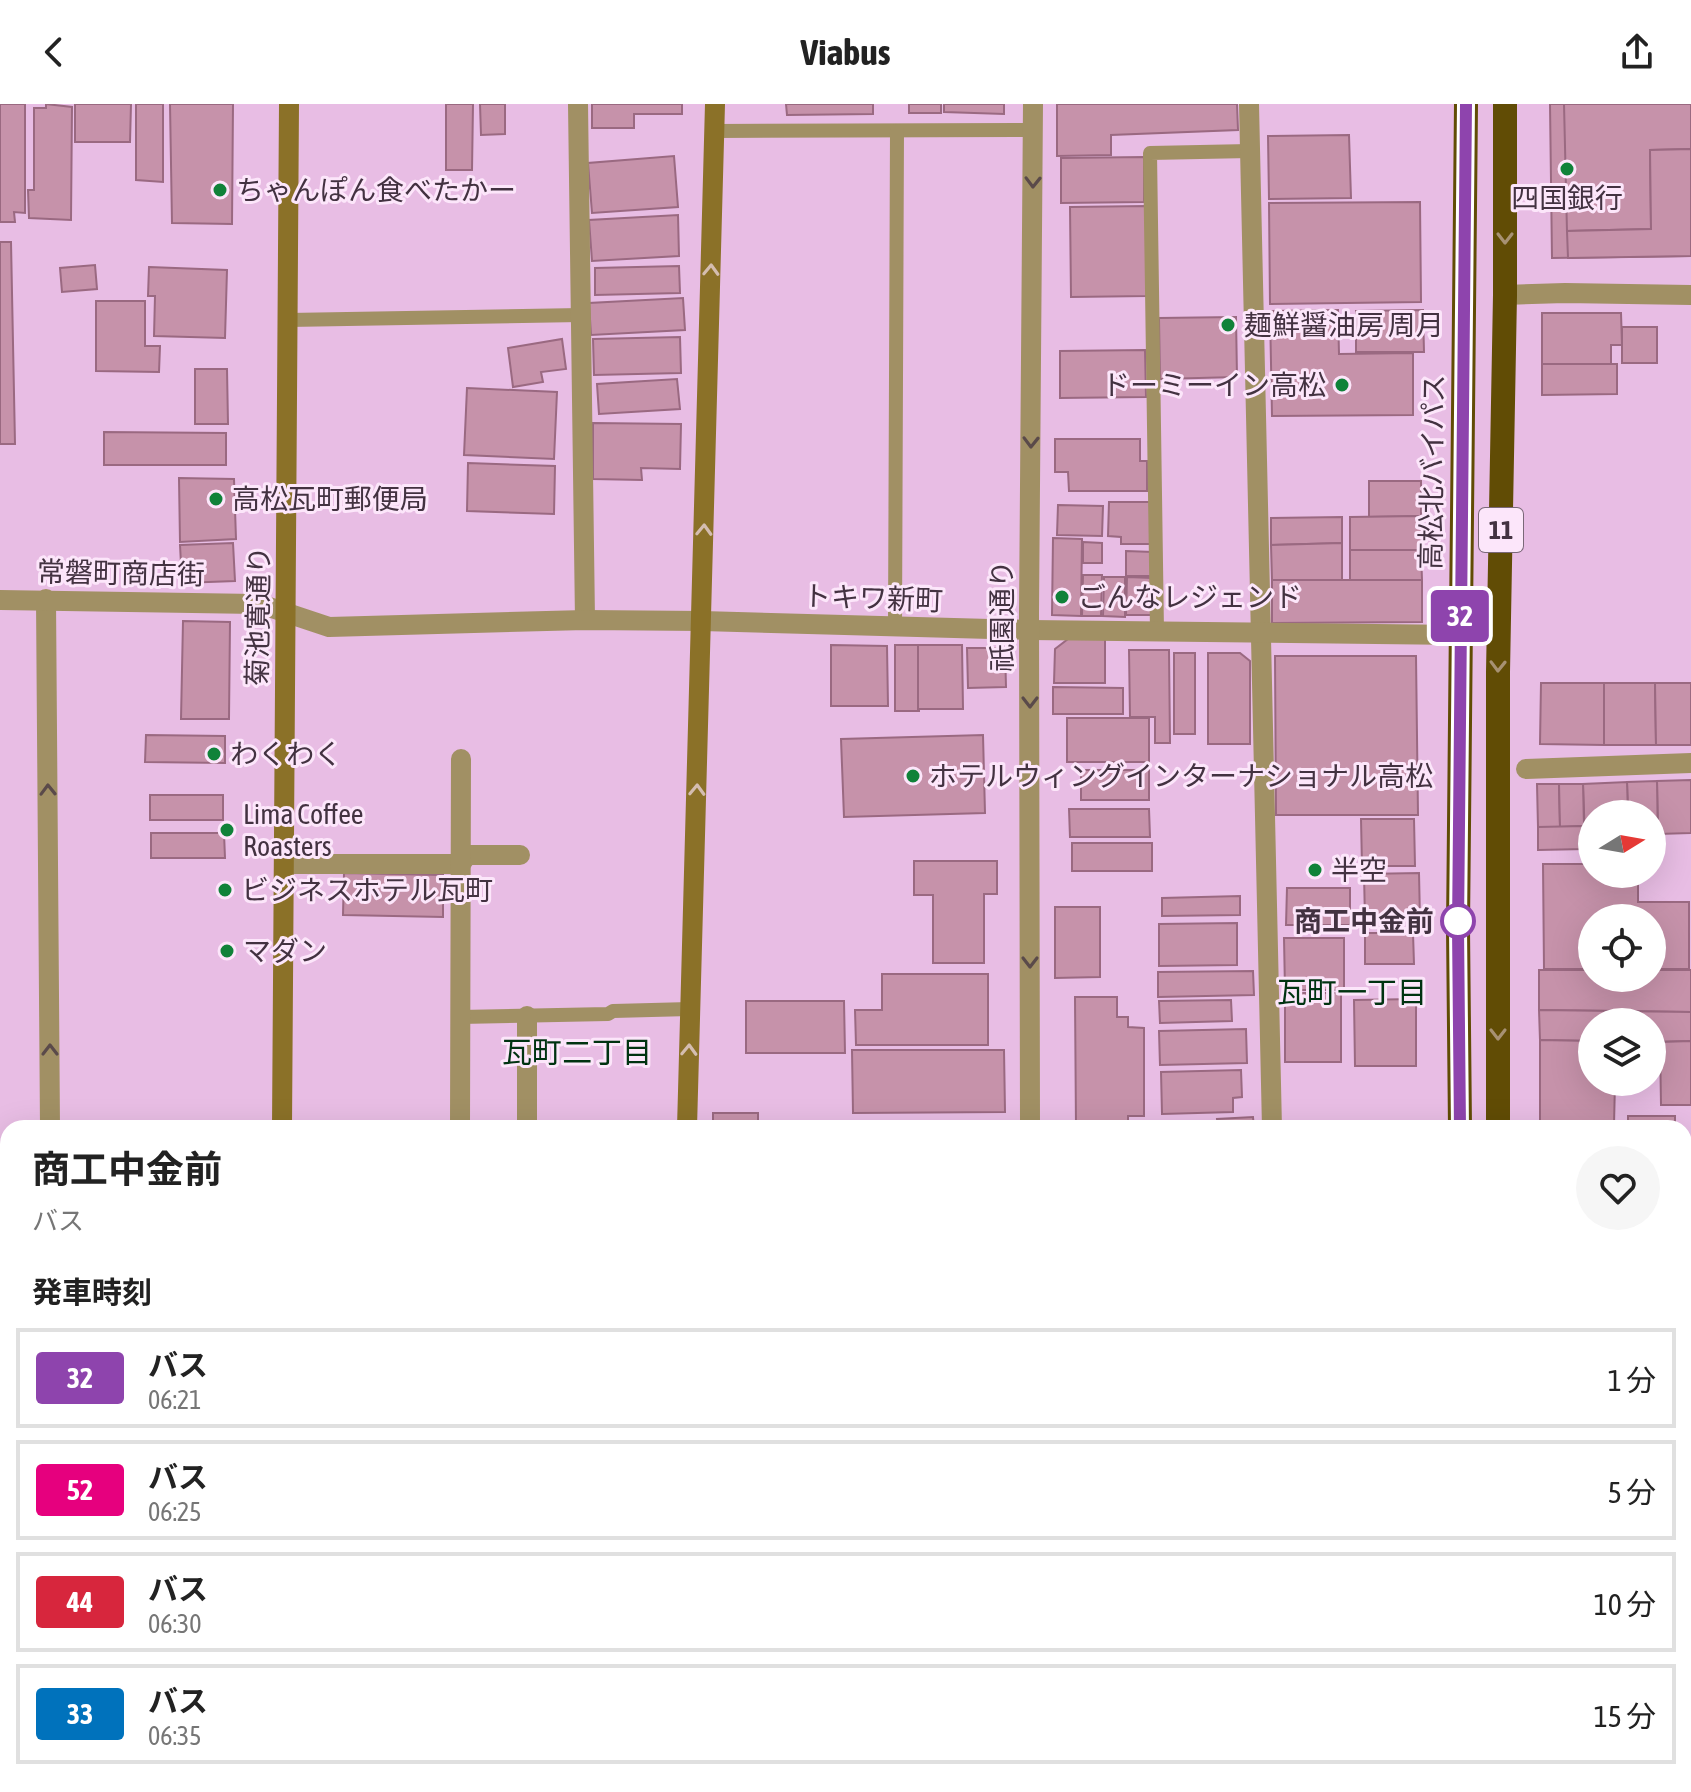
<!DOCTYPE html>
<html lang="ja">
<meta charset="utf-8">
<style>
body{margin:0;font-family:"Asap Condensed","Noto Sans JP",sans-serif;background:#f6f6f6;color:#222;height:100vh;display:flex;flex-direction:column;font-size:30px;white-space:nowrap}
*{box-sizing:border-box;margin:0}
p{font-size:26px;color:#767676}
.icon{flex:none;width:44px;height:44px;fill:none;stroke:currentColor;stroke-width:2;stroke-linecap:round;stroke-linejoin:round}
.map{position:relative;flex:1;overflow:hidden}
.details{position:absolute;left:0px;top:1016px;width:1692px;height:672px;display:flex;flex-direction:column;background:#fff;border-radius:24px 24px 0 0;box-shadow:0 8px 32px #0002}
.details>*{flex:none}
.badge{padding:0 16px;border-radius:6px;font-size:28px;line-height:52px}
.needle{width:52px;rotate:79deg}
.fabs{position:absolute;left:1578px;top:696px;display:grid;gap:16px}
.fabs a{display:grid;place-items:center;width:88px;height:88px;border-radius:50%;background:#fff;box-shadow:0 8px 32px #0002;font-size:40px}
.map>.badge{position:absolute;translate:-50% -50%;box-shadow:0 0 0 4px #fff}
h2{padding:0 32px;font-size:30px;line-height:72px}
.round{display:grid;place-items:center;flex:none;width:84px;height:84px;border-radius:42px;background:#f6f6f6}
.summary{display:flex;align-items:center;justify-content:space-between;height:136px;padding:0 32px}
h1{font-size:38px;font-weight:700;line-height:60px}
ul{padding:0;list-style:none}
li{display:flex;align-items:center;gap:24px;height:100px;margin:0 16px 12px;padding:0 16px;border:4px solid #e0e0e0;border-radius:0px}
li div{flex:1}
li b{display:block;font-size:30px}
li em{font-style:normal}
li .badge{min-width:88px;font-weight:700;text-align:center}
header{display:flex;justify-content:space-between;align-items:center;height:104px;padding:0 32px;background:#fff;font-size:36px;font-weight:700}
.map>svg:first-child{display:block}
.building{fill:#c692aa;stroke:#9a6981;stroke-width:2}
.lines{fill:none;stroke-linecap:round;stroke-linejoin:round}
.lane{stroke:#a19064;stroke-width:14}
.street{stroke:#a19064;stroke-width:20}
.secondary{stroke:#8b7128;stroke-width:20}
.highway{stroke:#614c05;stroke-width:24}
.rail-casing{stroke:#70586d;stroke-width:9}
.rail{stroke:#fce6fa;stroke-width:6;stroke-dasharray:18;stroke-linecap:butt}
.oneway{stroke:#5a4a4a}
.oneway2{stroke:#a79173}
.oneway3{stroke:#d4bdb0}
.line-casing{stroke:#fff;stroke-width:18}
.line{stroke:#8e44ad;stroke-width:12}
.poi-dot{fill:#108239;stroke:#fce6fa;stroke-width:3}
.stop-dot{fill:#fff;stroke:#8e44ad;stroke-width:4}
.labels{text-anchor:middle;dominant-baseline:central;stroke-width:6;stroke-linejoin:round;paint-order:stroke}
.shield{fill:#fce6fa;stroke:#7a6878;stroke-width:2}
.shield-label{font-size:26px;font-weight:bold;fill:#433241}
.poi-label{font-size:28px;fill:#433241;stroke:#fce6fa;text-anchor:start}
.street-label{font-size:28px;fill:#433241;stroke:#fce6fa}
.stop-label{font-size:28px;font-weight:bold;fill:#433241;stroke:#fce6fa;text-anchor:end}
.neighbourhood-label{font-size:30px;fill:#031;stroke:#fce6fa}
</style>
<header><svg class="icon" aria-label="back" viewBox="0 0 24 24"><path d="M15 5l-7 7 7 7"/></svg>Viabus<svg class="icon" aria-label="share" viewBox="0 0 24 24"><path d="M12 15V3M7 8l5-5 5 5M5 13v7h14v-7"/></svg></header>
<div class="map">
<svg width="1691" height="1688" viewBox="0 0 1691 1688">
<rect width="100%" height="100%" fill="#e8bde4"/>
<g class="building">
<polygon points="0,0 25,0 25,109 14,108 15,118 0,118"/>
<polygon points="46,0 72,3 71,116 29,114 28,86 34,86 34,4 46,4"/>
<polygon points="75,0 131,0 130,38 75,38"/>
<polygon points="136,0 163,0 163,78 136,76"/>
<polygon points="170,0 233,0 232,120 172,119"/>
<polygon points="446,0 473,0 472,66 446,66"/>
<polygon points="480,0 505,0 505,30 481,31"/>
<polygon points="592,0 682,0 682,10 634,10 634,24 592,24"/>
<polygon points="786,0 873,0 873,10 787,11"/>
<rect x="909" y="0" width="32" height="9"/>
<polygon points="944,0 1004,0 1004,10 944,8"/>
<polygon points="1057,0 1237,0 1238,26 1111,31 1111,51 1057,52"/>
<polygon points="1550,0 1691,0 1691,152 1552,154"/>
<polygon points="1564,0 1691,0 1691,45 1650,46 1651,125 1567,127"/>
<polygon points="1349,31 1351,94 1269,95 1268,32"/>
<polygon points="1691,45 1691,152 1568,154 1567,127 1651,125 1650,46"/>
<polygon points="674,52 678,103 592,109 588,59"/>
<polygon points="1144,53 1144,98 1061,99 1061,54"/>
<polygon points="1420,98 1421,198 1270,200 1269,99"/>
<polygon points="1146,102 1147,192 1071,193 1070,103"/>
<polygon points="678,111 679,152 592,157 589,116"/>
<polygon points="0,138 11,138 15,340 0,340"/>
<polygon points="95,161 97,185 62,188 60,164"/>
<polygon points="679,162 680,189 595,191 595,164"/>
<polygon points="149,163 227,166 225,234 154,232 155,192 148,192"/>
<polygon points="683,194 685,226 591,231 589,199"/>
<polygon points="96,197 145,197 145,242 160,242 159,268 96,267"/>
<polygon points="1338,206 1339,250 1413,249 1413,311 1272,312 1270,207"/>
<polygon points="1423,206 1424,248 1356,248 1356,207"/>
<polygon points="1542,209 1621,209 1622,241 1611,241 1611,260 1542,260"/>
<polygon points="1236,213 1237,273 1160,275 1159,214"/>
<rect x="1622" y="223" width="35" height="36"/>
<polygon points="680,233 681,269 594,271 593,235"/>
<polygon points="562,235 566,265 541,268 543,278 513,283 508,244"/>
<polygon points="1145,246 1146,293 1060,294 1060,247"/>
<polygon points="1542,260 1617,260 1617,290 1542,291"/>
<polygon points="195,265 227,265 228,320 195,320"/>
<polygon points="677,275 680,305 599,310 597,280"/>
<polygon points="467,284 557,288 554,355 464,351"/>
<polygon points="593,319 681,320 680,365 641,364 642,376 593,375"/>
<polygon points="104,328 226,329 226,361 104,361"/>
<polygon points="1055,335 1140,335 1140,357 1147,357 1147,387 1069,387 1068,368 1055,368"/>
<polygon points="468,359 555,362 554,410 467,407"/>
<polygon points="179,374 234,375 236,435 180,438"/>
<polygon points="1369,377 1421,377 1421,412 1369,413"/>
<polygon points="1109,398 1153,398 1153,440 1121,440 1121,433 1108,432"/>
<polygon points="1058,401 1103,402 1102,432 1057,431"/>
<polygon points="1421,412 1421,446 1350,446 1350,413"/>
<polygon points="1342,413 1342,439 1271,441 1271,414"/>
<polygon points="1053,434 1082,435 1081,512 1052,511"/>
<polygon points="1083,438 1102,439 1102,459 1083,459"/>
<polygon points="233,439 235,477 182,479 180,441"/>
<polygon points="1342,439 1342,476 1272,476 1271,441"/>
<polygon points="1350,446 1421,446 1422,476 1350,476"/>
<polygon points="1126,447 1153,448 1153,472 1126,472"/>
<polygon points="1083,471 1102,471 1101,512 1082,512"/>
<polygon points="1104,473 1125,473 1125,513 1103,512"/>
<polygon points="1127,473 1153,474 1153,511 1126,511"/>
<polygon points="1272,476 1422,476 1422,518 1272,519"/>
<polygon points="183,517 230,518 229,615 181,615"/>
<polygon points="1068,535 1105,535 1105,579 1054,579 1055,545"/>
<polygon points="831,541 887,542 888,602 831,602"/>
<polygon points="895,541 918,541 919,607 895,607"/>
<polygon points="918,541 962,541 963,605 918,605"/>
<polygon points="967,544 1005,544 1006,583 968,584"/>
<polygon points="1129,546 1169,546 1170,639 1155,639 1155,613 1130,613"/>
<rect x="1174" y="549" width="21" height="81"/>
<polygon points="1208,549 1240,549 1250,557 1250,640 1208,640"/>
<polygon points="1275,552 1416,552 1418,711 1276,711"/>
<polygon points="1541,579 1604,579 1604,641 1540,640"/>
<polygon points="1604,579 1655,579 1656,641 1604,641"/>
<polygon points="1655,579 1691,579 1691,641 1656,641"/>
<polygon points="1053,583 1123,584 1123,610 1053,610"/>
<rect x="1067" y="614" width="82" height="44"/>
<polygon points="146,631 225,632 225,659 145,658"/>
<polygon points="983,631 985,709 844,713 841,635"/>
<rect x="1081" y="666" width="68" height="30"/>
<polygon points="1691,676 1691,729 1658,730 1657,677"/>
<polygon points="1657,677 1658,741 1652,741 1652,710 1628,710 1627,678"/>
<polygon points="1627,678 1628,710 1592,710 1592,737 1585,737 1583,680"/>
<polygon points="1537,680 1559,680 1560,723 1538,723"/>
<polygon points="1559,680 1583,680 1584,722 1560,723"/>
<rect x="150" y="691" width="73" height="25"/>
<polygon points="1069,705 1149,705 1150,733 1070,733"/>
<polygon points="1361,715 1414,715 1415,762 1362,762"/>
<polygon points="1584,722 1585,745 1538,746 1538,723"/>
<polygon points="151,729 224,729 225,754 151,754"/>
<rect x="1072" y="739" width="80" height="28"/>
<polygon points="914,757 997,757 997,790 984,790 984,859 933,859 933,791 914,791"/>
<polygon points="1543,760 1592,760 1592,770 1638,770 1638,798 1689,798 1689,865 1652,865 1652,814 1592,814 1592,865 1544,865"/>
<polygon points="344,769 443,771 443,813 343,811"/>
<polygon points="1419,769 1420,816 1365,816 1364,770"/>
<polygon points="1287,784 1350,784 1350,821 1286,821"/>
<polygon points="1240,792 1240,811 1162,812 1162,794"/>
<polygon points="1055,803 1100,803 1100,873 1055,874"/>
<polygon points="1237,819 1237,861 1159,862 1159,820"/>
<polygon points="1365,829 1413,829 1414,860 1365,860"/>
<polygon points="1284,834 1344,834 1344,886 1285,886"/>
<polygon points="1539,866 1592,866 1592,874 1652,874 1652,866 1691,866 1691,908 1539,906"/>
<polygon points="1253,867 1254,891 1158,893 1158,868"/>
<polygon points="882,870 988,870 988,941 856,941 855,906 882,906"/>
<rect x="1285" y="889" width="56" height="69"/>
<polygon points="1075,893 1117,893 1117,913 1128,913 1128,923 1144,924 1144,1012 1128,1012 1128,1024 1076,1024"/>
<polygon points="1416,895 1416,962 1355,962 1354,896"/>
<polygon points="1231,896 1232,917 1160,919 1159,897"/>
<polygon points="746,897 844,897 845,949 746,949"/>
<polygon points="1539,906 1691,908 1691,937 1652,938 1652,918 1592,918 1592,937 1540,936"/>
<polygon points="1246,925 1247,959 1160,961 1159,927"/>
<polygon points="1540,936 1592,937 1592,978 1615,978 1614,1021 1628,1021 1628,1012 1675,1012 1675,1024 1540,1024"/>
<polygon points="1691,937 1691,1001 1661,1001 1660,938"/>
<polygon points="852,946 1004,946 1005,1008 853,1009"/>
<polygon points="1241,966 1242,993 1233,994 1233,1008 1162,1010 1161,968"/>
<rect x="713" y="1009" width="45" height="15"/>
<polygon points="1253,1013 1254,1024 1218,1024 1217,1015"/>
<rect x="860" y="1019" width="126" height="5"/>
<rect x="1684" y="1083" width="7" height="55"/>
<rect x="1684" y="1138" width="7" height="41"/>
<rect x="0" y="1151" width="8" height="69"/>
<rect x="1684" y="1312" width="7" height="27"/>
<rect x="1684" y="1402" width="7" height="34"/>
<polygon points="0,1507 8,1507 8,1680 583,1680 583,1688 0,1688"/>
<polygon points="1684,1510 1691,1518 1691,1568 1684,1568"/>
<polygon points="867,1680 867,1688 779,1688 781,1680"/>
</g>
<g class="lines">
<g class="lane">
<polyline points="715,27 1033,26"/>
<polyline points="288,216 581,211"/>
<polyline points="895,522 897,27"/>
<polyline points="1157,527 1150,49 1250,47"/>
<polyline points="460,913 608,910 613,907 690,905"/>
<polyline points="1684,1078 1691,1077"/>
<polyline points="0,1439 8,1439"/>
<polyline points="1684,1605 1691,1605"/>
</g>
<g class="street">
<polyline points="578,0 585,516"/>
<polyline points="1249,0 1272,1024"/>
<polyline points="1505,191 1565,189 1691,191"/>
<polyline points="46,495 50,1024"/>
<polyline points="0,496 260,500 329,523 585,516 702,517 1030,526 1460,531"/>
<polyline points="1526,665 1691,659"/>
<polyline points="284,760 461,760 467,751 520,751"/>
<polyline points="460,1024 461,655"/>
<polyline points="527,1024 527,912"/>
<polyline points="1030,1024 1029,509 1033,0"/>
<polyline points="1684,1490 1691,1490"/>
<polyline points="1493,1681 1673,1688"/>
<polyline points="612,1688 612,1680"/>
<polyline points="758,1688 758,1680"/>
<polyline points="984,1688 984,1680"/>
</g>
<g class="secondary">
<polyline points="282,1024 289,0"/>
<polyline points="687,1024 715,0"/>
<polyline points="1684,1226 1691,1226"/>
<polyline points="0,1279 8,1279"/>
</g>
<g class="highway">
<polyline points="1460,1024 1458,824 1466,0"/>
<polyline points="1498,1024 1498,568 1505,191 1505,0"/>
<polyline points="1454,1688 1454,1680"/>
<polyline points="1493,1688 1493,1680"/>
</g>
<defs>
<g id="rail">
<polyline points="1684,1629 1691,1629"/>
<polyline points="1684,1648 1691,1649"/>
</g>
</defs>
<use href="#rail" class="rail-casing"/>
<use href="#rail" class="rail"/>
</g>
<defs><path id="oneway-chevron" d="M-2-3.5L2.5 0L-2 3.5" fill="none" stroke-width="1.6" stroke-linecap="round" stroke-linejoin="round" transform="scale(2)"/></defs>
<g class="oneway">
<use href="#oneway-chevron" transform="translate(1033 78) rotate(91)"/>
<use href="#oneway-chevron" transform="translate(1031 338) rotate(91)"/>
<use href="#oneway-chevron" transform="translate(1030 598) rotate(90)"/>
<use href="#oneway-chevron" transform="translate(48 686) rotate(-91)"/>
<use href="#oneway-chevron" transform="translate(1030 858) rotate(90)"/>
<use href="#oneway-chevron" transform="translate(50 946) rotate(-90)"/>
</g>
<g class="oneway2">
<use href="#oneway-chevron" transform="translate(1505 134) rotate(90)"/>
<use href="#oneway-chevron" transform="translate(1498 562) rotate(91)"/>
<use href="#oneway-chevron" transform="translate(1498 930) rotate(90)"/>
</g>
<g class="oneway3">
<use href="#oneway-chevron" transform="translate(711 166) rotate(-88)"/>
<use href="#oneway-chevron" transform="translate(704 426) rotate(-88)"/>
<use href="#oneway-chevron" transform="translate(697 686) rotate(-88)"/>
<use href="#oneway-chevron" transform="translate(689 946) rotate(-88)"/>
</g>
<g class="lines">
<defs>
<polyline id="line" points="1460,1024 1458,824 1466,0"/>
</defs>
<use href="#line" class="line-casing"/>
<use href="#line" class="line"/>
</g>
<g class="poi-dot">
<circle cx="1567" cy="65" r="8"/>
<circle cx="220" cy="86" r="8"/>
<circle cx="1228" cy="221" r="8"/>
<circle cx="1342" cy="281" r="8"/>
<circle cx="216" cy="395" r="8"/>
<circle cx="1062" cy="493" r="8"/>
<circle cx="214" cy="650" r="8"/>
<circle cx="913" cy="672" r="8"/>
<circle cx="227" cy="726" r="8"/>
<circle cx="1315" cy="766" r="8"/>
<circle cx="225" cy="786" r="8"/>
<circle cx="227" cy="847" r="8"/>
</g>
<circle class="stop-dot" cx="1458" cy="817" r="16"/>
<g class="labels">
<rect class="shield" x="1479" y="404" width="44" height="44" rx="6"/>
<g class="shield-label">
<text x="1501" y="426">11</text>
</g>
<g class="poi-label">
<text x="236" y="86">ちゃんぽん食べたかー</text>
<text x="1567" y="94" text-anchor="middle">四国銀行</text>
<text x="1244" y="221">麺鮮醤油房 周月</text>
<text x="1326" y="281" text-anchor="end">ドーミーイン高松</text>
<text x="232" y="395">高松瓦町郵便局</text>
<text x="1078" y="493">ごんなレジェンド</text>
<text x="230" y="650">わくわく</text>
<text x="929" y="672">ホテルウィングインターナショナル高松</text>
<text x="243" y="710">Lima Coffee<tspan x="243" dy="32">Roasters</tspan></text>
<text x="1331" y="766">半空</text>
<text x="241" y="786">ビジネスホテル瓦町</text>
<text x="243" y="847">マダン</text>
</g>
<g class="street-label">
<text transform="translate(1432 368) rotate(-89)">高松北バイパス</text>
<text transform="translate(121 469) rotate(1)">常磐町商店街</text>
<text transform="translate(873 494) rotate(2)">トキワ新町</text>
<text transform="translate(258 512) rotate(-89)">菊池寛通り</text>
<text transform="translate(1002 512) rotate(-90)">祇園通り</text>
</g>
<g class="stop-label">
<text x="1434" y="817">商工中金前</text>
</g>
<g class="neighbourhood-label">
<text x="1352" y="888">瓦町一丁目</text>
<text x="577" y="948">瓦町二丁目</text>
</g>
</g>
</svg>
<div class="fabs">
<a><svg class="needle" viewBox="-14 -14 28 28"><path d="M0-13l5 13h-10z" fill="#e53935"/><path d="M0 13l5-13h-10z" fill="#767676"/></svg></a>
<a><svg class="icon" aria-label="locate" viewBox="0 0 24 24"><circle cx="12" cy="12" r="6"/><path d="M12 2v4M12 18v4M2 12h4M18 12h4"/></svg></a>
<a><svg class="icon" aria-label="layers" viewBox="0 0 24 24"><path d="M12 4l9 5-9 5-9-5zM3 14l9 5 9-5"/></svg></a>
</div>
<b class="badge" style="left:1460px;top:512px;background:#8e44ad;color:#fff">32</b>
<section class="details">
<div class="summary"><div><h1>商工中金前</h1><p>バス</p></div><a class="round"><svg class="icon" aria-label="heart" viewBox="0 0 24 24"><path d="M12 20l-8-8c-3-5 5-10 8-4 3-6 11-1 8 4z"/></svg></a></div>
<h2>発車時刻</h2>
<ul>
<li><span class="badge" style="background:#8e44ad;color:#fff">32</span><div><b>バス</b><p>06:21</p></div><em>1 分</em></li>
<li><span class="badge" style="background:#e6007e;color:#fff">52</span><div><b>バス</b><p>06:25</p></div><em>5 分</em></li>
<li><span class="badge" style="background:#d7263d;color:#fff">44</span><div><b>バス</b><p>06:30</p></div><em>10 分</em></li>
<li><span class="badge" style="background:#0072bc;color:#fff">33</span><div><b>バス</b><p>06:35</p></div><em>15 分</em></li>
</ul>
</section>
</div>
